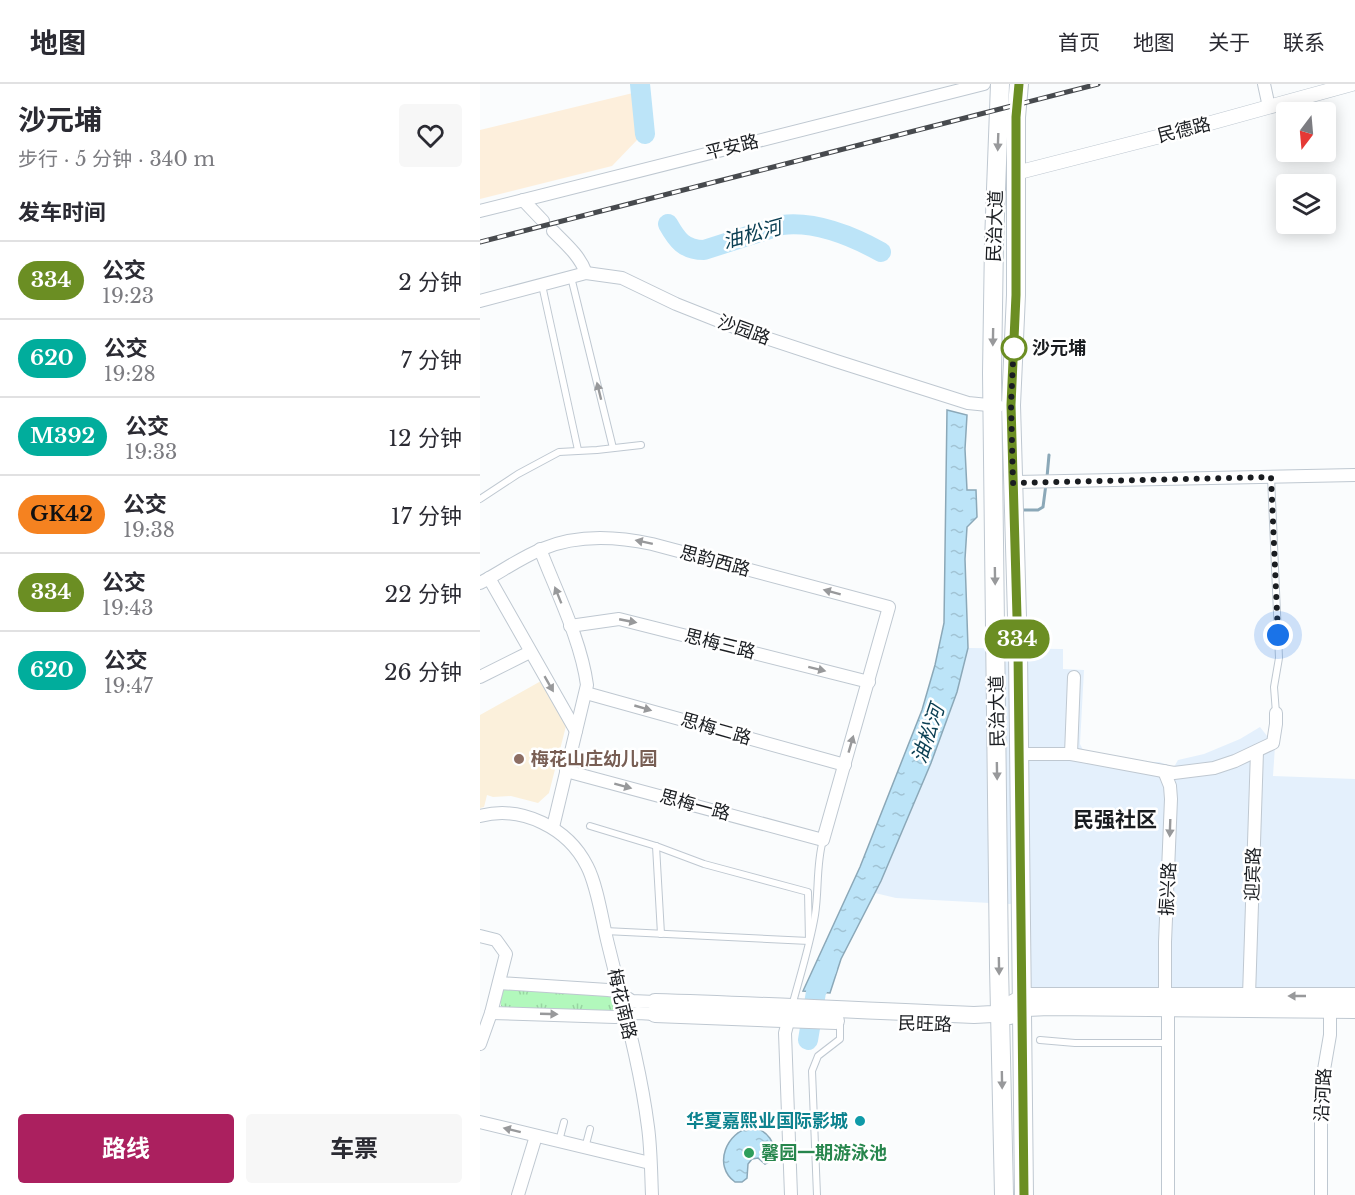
<!DOCTYPE html>
<html lang="zh">
<meta charset="utf-8">
<style>
body{margin:0;font-family:"Libre Baskerville","Noto Sans SC",serif;background:#f7f7f7;color:#2b2b33;height:100vh;display:flex;flex-direction:column;font-size:22px;white-space:nowrap}
*{box-sizing:border-box;margin:0}
p{font-size:20px;color:#7c7c81}
.icon{flex:none;width:33px;height:33px;fill:none;stroke:currentColor;stroke-width:2;stroke-linecap:round;stroke-linejoin:round}
.map{position:relative;flex:1;overflow:hidden}
.panel{display:flex;flex-direction:column;background:#fff;width:480px}
.panel>*{flex:none}
.badge{padding:0 12px;border-radius:20px;font-size:21px;line-height:39px}
.needle{width:39px;rotate:196deg}
.tools{position:absolute;left:796px;top:18px;display:grid;gap:12px}
.tools a{display:grid;place-items:center;width:60px;height:60px;border-radius:6px;background:#fff;box-shadow:0 3px 15px #0003;font-size:30px}
.you{position:absolute;width:30px;height:30px;margin:-15px;border:4px solid #fff;border-radius:50%;background:#1a73e8;box-shadow:0 0 0 9px #1a73e833}
.map>.badge{position:absolute;translate:-50% -50%;box-shadow:0 0 0 3px #fff}
h2{padding:0 18px;font-size:22px;line-height:54px}
.round{display:grid;place-items:center;flex:none;width:63px;height:63px;border-radius:6px;background:#f7f7f7}
.summary{display:flex;align-items:center;justify-content:space-between;height:102px;padding:0 18px}
h1{font-size:28px;font-weight:700;line-height:45px}
.action{display:flex;gap:12px;margin-top:auto;padding:12px 18px}
.action a{flex:1;height:69px;border-radius:6px;background:#ab205f;color:#fff;font-size:24px;font-weight:700;line-height:69px;text-align:center}
.action a+a{background:#f7f7f7;color:#2b2b33}
ul{padding:0;list-style:none}
li{display:flex;align-items:center;gap:18px;height:78px;padding:0 18px;border-top:2px solid #e1e1e2}
li div{flex:1}
li b{display:block;font-size:22px}
li em{font-style:normal}
li .badge{min-width:66px;font-weight:700;text-align:center}
header{display:flex;align-items:center;gap:36px;box-sizing:border-box;height:84px;padding:0 30px;background:#fff;border-bottom:2px solid #e1e1e2}
header strong{font-size:28px}
nav{display:flex;gap:33px;margin-inline-start:auto;font-size:21px}
main{display:flex;flex:1;min-height:0}
.map>svg:first-child{display:block}
.commercial{fill:#fdefdc}
.built{fill:#e4f0fc}
.education{fill:#fbf0db}
.grass{fill:url(#grass-tufts)}
.water{fill:url(#water-ripples);stroke:#8ba8b8;stroke-width:1.5}
.lines{fill:none;stroke-linecap:round;stroke-linejoin:round}
.stream{stroke:#8ba8b8;stroke-width:3}
.river{stroke:#bce4f8;stroke-width:20}
.service-casing{stroke:#bfc8d1;stroke-width:8}
.minor-casing{stroke:#bfc8d1;stroke-width:14}
.tertiary-casing{stroke:#bfc8d1;stroke-width:15}
.secondary-casing{stroke:#bfc8d1;stroke-width:18}
.primary-casing{stroke:#bfc8d1;stroke-width:20}
.service{stroke:#fff;stroke-width:6}
.minor{stroke:#fff;stroke-width:12}
.tertiary{stroke:#fff;stroke-width:14}
.secondary{stroke:#fff;stroke-width:16}
.primary{stroke:#fff;stroke-width:18}
.rail-casing{stroke:#474a4e;stroke-width:5}
.rail{stroke:#fff;stroke-width:3;stroke-dasharray:9;stroke-linecap:butt}
.oneway{fill:#98999b}
.line-casing{stroke:#fff;stroke-width:14}
.line{stroke:#6b8e23;stroke-width:9}
.walk{stroke:#1a1d21;stroke-width:6;stroke-dasharray:0 10.8}
.stop-dot{fill:#fff;stroke:#6b8e23;stroke-width:3}
.education-dot{fill:#8d6e63;stroke:#fff;stroke-width:2}
.culture-dot{fill:#0f9aa8;stroke:#fff;stroke-width:2}
.leisure-dot{fill:#2e9e5b;stroke:#fff;stroke-width:2}
.labels{text-anchor:middle;dominant-baseline:central;stroke-width:5;stroke-linejoin:round;paint-order:stroke}
.street-label{font-size:18px;fill:#1a1d21;stroke:#fff}
.stop-label{font-size:18px;font-weight:bold;fill:#1a1d21;stroke:#fff;text-anchor:start}
.education-label{font-size:18px;font-weight:bold;fill:#785e54;stroke:#fff;text-anchor:start}
.culture-label{font-size:18px;font-weight:bold;fill:#0d838f;stroke:#fff;text-anchor:end}
.leisure-label{font-size:18px;font-weight:bold;fill:#27864d;stroke:#fff;text-anchor:start}
.water-label{font-size:20px;font-style:italic;fill:#0d4054;stroke:#fff}
.quarter-label{font-size:21px;font-weight:bold;fill:#1a1d21;stroke:#fff}
</style>
<header>
<strong>地图</strong>
<nav><a>首页</a><a>地图</a><a>关于</a><a>联系</a></nav>
</header>
<main>
<section class="panel">
<div class="summary"><div><h1>沙元埔</h1><p>步行 · 5 分钟 · 340 m</p></div><a class="round"><svg class="icon" aria-label="heart" viewBox="0 0 24 24"><path d="M12 20l-8-8c-3-5 5-10 8-4 3-6 11-1 8 4z"/></svg></a></div>
<h2>发车时间</h2>
<ul>
<li><span class="badge" style="background:#6b8e23;color:#fff">334</span><div><b>公交</b><p>19:23</p></div><em>2 分钟</em></li>
<li><span class="badge" style="background:#01ad9c;color:#fff">620</span><div><b>公交</b><p>19:28</p></div><em>7 分钟</em></li>
<li><span class="badge" style="background:#01ad9c;color:#fff">M392</span><div><b>公交</b><p>19:33</p></div><em>12 分钟</em></li>
<li><span class="badge" style="background:#f58220;color:#111">GK42</span><div><b>公交</b><p>19:38</p></div><em>17 分钟</em></li>
<li><span class="badge" style="background:#6b8e23;color:#fff">334</span><div><b>公交</b><p>19:43</p></div><em>22 分钟</em></li>
<li><span class="badge" style="background:#01ad9c;color:#fff">620</span><div><b>公交</b><p>19:47</p></div><em>26 分钟</em></li>
</ul>
<div class="action"><a>路线</a><a>车票</a></div>
</section>
<div class="map">
<svg width="875" height="1111" viewBox="0 0 875 1111">
<defs>
<pattern id="grass-tufts" width="24" height="20" patternUnits="userSpaceOnUse" patternTransform="scale(1.5)"><rect width="24" height="20" fill="#b2f8bc"/><path d="M3 7l-1-3M5 7V3M7 7l1-3M15 17l-1-3M17 17v-4M19 17l1-3" fill="none" stroke="#98d4a1"/></pattern>
<pattern id="water-ripples" width="26" height="14" patternUnits="userSpaceOnUse" patternTransform="scale(1.5)"><rect width="26" height="14" fill="#bce4f8"/><path d="M2 4q2-2 4 0t4 0M15 11q2-2 4 0t4 0" fill="none" stroke="#a1c3d4"/></pattern>
</defs>
<rect width="100%" height="100%" fill="#fafcfd"/>
<polygon class="commercial" points="153,9 158,55 132,82 0,115 0,46"/>
<polygon class="built" points="488,564 583,565 583,585 604,586 600,660 603,666 663,678 679,678 694,683 698,676 724,670 760,655 780,643 795,662 793,692 875,695 875,908 544,908 548,821 416,814 395,809 401,797 451,679 477,608"/>
<polygon class="education" points="61,597 86,642 69,709 58,719 31,712 13,713 7,711 4,723 0,724 0,631"/>
<polygon class="grass" points="23,905 132,911 136,919 132,927 128,928 24,924 21,922 20,917"/>
<g class="water">
<polygon points="467,326 487,331 485,365 487,406 496,406 497,433 487,443 485,475 488,564 477,608 451,679 401,797 361,875 350,909 323,907 380,783 442,626 455,581 464,539"/>
<path d="M271,1043C288,1046 297,1059 293,1076L285,1080L278,1074L272,1075L268,1080L267,1094L262,1098H255C232,1081 247,1048 271,1043Z"/>
</g>
<g class="lines">
<g class="stream">
<polyline points="567,393 569,371"/>
<polyline points="540,426 558,426 563,423 566,400"/>
</g>
<g class="river">
<polyline points="160,0 165,50"/>
<path d="M188,140C197,156 204,166 224,166L302,141C335,137 372,152 401,168"/>
<polyline points="328,956 336,908 347,884"/>
</g>
<defs>
<g id="service">
<polyline points="91,193 133,364"/>
<polyline points="62,201 98,366"/>
<polyline points="791,393 799,574 794,603 796,629"/>
<polyline points="0,415 38,390 79,368 117,366 161,361"/>
<polyline points="541,558 567,558"/>
<polyline points="110,742 176,762 224,780 328,808 329,857 125,847"/>
<polyline points="176,762 181,850"/>
<path d="M312,922C320,892 330,861 335,831C339,806 336,781 343,756"/>
<polyline points="560,956 595,959 687,959"/>
<polyline points="79,1057 84,1038"/>
<polyline points="105,1064 110,1045"/>
<polyline points="337,1111 332,987 338,972 360,955 360,938"/>
</g>
<g id="minor">
<polyline points="784,0 789,23"/>
<polyline points="43,116 63,137"/>
<polyline points="0,127 504,0"/>
<path d="M73,147C86,160 100,172 106,189"/>
<polyline points="0,217 106,189 142,194 196,220 259,245 356,277 488,319 518,322"/>
<polyline points="533,398 875,391"/>
<path d="M60,465C76,507 101,556 107,601L73,743"/>
<polyline points="9,494 96,647"/>
<path d="M0,499C21,488 40,474 62,465C97,450 135,452 172,460L409,523L343,756L86,687"/>
<polyline points="90,542 139,535 389,598"/>
<polyline points="0,593 50,568"/>
<polyline points="106,609 365,681"/>
<polyline points="538,670 591,670 694,689 734,684 755,677 793,659 796,640 796,629"/>
<polyline points="591,670 594,593"/>
<polyline points="684,687 690,702 691,715 685,858 685,912 688,924 688,1111"/>
<path d="M0,732C42,721 88,744 107,782C117,801 122,835 127,856C142,918 160,980 168,1043C171,1065 171,1088 172,1111"/>
<polyline points="0,852 16,856 26,870 11,929 0,960"/>
<polyline points="19,899 128,906 136,907 152,917 175,918"/>
<polyline points="769,912 777,667"/>
<polyline points="11,929 135,933 158,929 175,930"/>
<polyline points="310,930 305,949 311,1111"/>
<polyline points="0,1038 170,1079"/>
<polyline points="38,1111 56,1052"/>
<polyline points="841,1111 841,1003 850,951 850,919"/>
</g>
<polyline id="tertiary" points="536,89 716,43 872,0"/>
<g id="secondary">
<path d="M175,918C282,921 388,927 494,931L513,930L538,916L550,912H875"/>
<polyline points="175,930 356,937"/>
<polyline points="530,932 547,924 569,923 875,926"/>
</g>
<g id="primary">
<polyline points="520,0 514,158 512,289 519,882 524,1111"/>
<polyline points="539,0 536,33 536,211 531,321 538,568 544,1111"/>
</g>
</defs>
<use href="#service" class="service-casing"/>
<use href="#minor" class="minor-casing"/>
<use href="#tertiary" class="tertiary-casing"/>
<use href="#secondary" class="secondary-casing"/>
<use href="#primary" class="primary-casing"/>
<use href="#service" class="service"/>
<use href="#minor" class="minor"/>
<use href="#tertiary" class="tertiary"/>
<use href="#secondary" class="secondary"/>
<use href="#primary" class="primary"/>
<defs>
<polyline id="rail" points="0,158 618,0"/>
</defs>
<use href="#rail" class="rail-casing"/>
<use href="#rail" class="rail"/>
</g>
<defs><path id="oneway-solid" d="M-6-.8H1V-3.2L6.5 0L1 3.2V.8H-6Z" transform="scale(1.5)"/></defs>
<g class="oneway">
<use href="#oneway-solid" transform="translate(518 58) rotate(92)"/>
<use href="#oneway-solid" transform="translate(513 253) rotate(91)"/>
<use href="#oneway-solid" transform="translate(119 307) rotate(-104)"/>
<use href="#oneway-solid" transform="translate(164 458) rotate(-168)"/>
<use href="#oneway-solid" transform="translate(515 492) rotate(89)"/>
<use href="#oneway-solid" transform="translate(352 508) rotate(-165)"/>
<use href="#oneway-solid" transform="translate(78 511) rotate(-112)"/>
<use href="#oneway-solid" transform="translate(148 537) rotate(11)"/>
<use href="#oneway-solid" transform="translate(337 585) rotate(14)"/>
<use href="#oneway-solid" transform="translate(69 600) rotate(60)"/>
<use href="#oneway-solid" transform="translate(163 624) rotate(16)"/>
<use href="#oneway-solid" transform="translate(371 660) rotate(-74)"/>
<use href="#oneway-solid" transform="translate(517 687) rotate(89)"/>
<use href="#oneway-solid" transform="translate(143 702) rotate(15)"/>
<use href="#oneway-solid" transform="translate(690 744) rotate(92)"/>
<use href="#oneway-solid" transform="translate(519 882) rotate(89)"/>
<use href="#oneway-solid" transform="translate(817 912) rotate(180)"/>
<use href="#oneway-solid" transform="translate(69 930) rotate(2)"/>
<use href="#oneway-solid" transform="translate(522 996) rotate(89)"/>
<use href="#oneway-solid" transform="translate(32 1046) rotate(-166)"/>
</g>
<g class="lines">
<defs>
<polyline id="line" points="539,0 536,33 536,211 531,321 538,568 544,1111"/>
</defs>
<use href="#line" class="line-casing"/>
<use href="#line" class="line"/>
<polyline class="walk" points="534,264 534,256 531,321 533,399 791,393 798,551"/>
</g>
<circle class="stop-dot" cx="534" cy="264" r="12"/>
<circle class="education-dot" cx="39" cy="675" r="6"/>
<circle class="culture-dot" cx="380" cy="1037" r="6"/>
<circle class="leisure-dot" cx="269" cy="1069" r="6"/>
<g class="labels">
<g class="street-label">
<text transform="translate(704 46) rotate(-14)">民德路</text>
<text transform="translate(252 63) rotate(-14)">平安路</text>
<text transform="translate(515 142) rotate(-88)">民治大道</text>
<text transform="translate(264 246) rotate(20)">沙园路</text>
<text transform="translate(235 477) rotate(15)">思韵西路</text>
<text transform="translate(240 560) rotate(14)">思梅三路</text>
<text transform="translate(517 627) rotate(-91)">民治大道</text>
<text transform="translate(236 645) rotate(16)">思梅二路</text>
<text transform="translate(215 721) rotate(15)">思梅一路</text>
<text transform="translate(773 790) rotate(-88)">迎宾路</text>
<text transform="translate(688 805) rotate(-87)">振兴路</text>
<text transform="translate(142 920) rotate(77)">梅花南路</text>
<text transform="translate(445 940) rotate(2)">民旺路</text>
<text transform="translate(843 1011) rotate(-87)">沿河路</text>
</g>
<g class="stop-label">
<text x="552" y="264">沙元埔</text>
</g>
<g class="education-label">
<text x="51" y="675">梅花山庄幼儿园</text>
</g>
<g class="culture-label">
<text x="368" y="1037">华夏嘉熙业国际影城</text>
</g>
<g class="leisure-label">
<text x="281" y="1069">馨园一期游泳池</text>
</g>
<g class="water-label">
<text transform="translate(272 150) rotate(-15)">油松河</text>
<text transform="translate(448 650) rotate(-71)">油松河</text>
</g>
<g class="quarter-label">
<text x="635" y="736">民强社区</text>
</g>
</g>
</svg>
<div class="tools">
<a><svg class="needle" viewBox="-14 -14 28 28"><path d="M0-13l5 13h-10z" fill="#e53935"/><path d="M0 13l5-13h-10z" fill="#7c7c81"/></svg></a>
<a><svg class="icon" aria-label="layers" viewBox="0 0 24 24"><path d="M12 4l9 5-9 5-9-5zM3 14l9 5 9-5"/></svg></a>
</div>
<div class="you" style="left:798px;top:551px"></div>
<b class="badge" style="left:537px;top:555px;background:#6b8e23;color:#fff">334</b>
</div>
</main>
